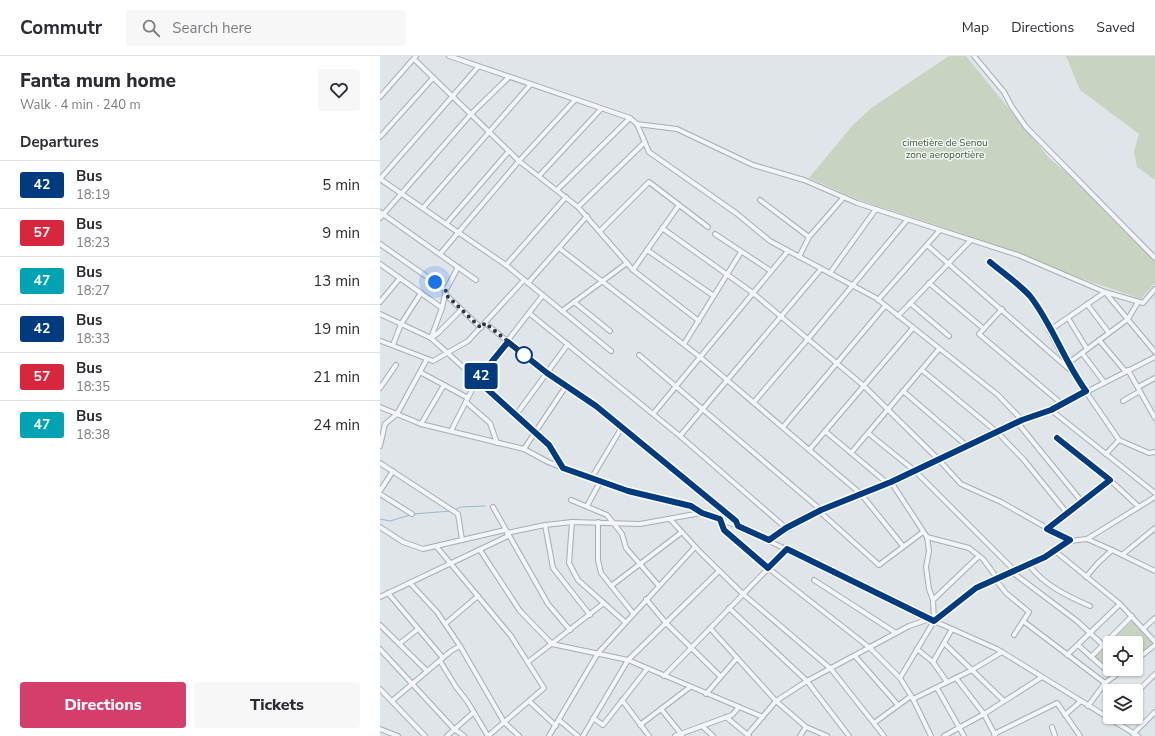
<!DOCTYPE html>
<meta charset="utf-8">
<style>
body{margin:0;font-family:"Nunito Sans",sans-serif;background:#f7f7f7;color:#2b2b33;height:100vh;display:flex;flex-direction:column;font-size:15px;white-space:nowrap}
*{box-sizing:border-box;margin:0}
p{font-size:13px;color:#7c7c81}
.icon{flex:none;width:22px;height:22px;fill:none;stroke:currentColor;stroke-width:2;stroke-linecap:round;stroke-linejoin:round}
.map{position:relative;flex:1;overflow:hidden}
.side{display:flex;flex-direction:column;background:#fff;width:380px}
.side>*{flex:none}
.badge{padding:0 8px;border-radius:3px;font-size:14px;line-height:26px}
.fabs{position:absolute;left:723px;top:580px;display:grid;gap:8px}
.fabs a{display:grid;place-items:center;width:40px;height:40px;border-radius:4px;background:#fff;box-shadow:0 1px 3px #0004;font-size:20px}
.you{position:absolute;width:20px;height:20px;margin:-10px;border:3px solid #fff;border-radius:50%;background:#1a73e8;box-shadow:0 0 0 6px #1a73e833}
.map>.badge{position:absolute;translate:-50% -50%;box-shadow:0 0 0 2px #fff}
h2{padding:0 20px;font-size:15px;line-height:36px}
.round{display:grid;place-items:center;flex:none;width:42px;height:42px;border-radius:4px;background:#f7f7f7}
.headline{display:flex;align-items:center;justify-content:space-between;height:68px;padding:0 20px}
h1{font-size:19px;font-weight:800;line-height:30px}
.cta{display:flex;gap:8px;margin-top:auto;padding:8px 20px}
.cta a{flex:1;height:46px;border-radius:4px;background:#d53e6b;color:#fff;font-size:16px;font-weight:800;line-height:46px;text-align:center}
.cta a+a{background:#f7f7f7;color:#2b2b33}
ul{padding:0;list-style:none}
li{display:flex;align-items:center;gap:12px;height:48px;padding:0 20px;border-top:1px solid #e1e1e2}
li div{flex:1}
li b{display:block;font-size:15px}
li em{font-style:normal}
li .badge{min-width:44px;font-weight:700;text-align:center}
header{display:flex;align-items:center;gap:24px;box-sizing:border-box;height:56px;padding:0 20px;background:#fff;border-bottom:1px solid #e1e1e2}
header strong{font-size:19px}
nav{display:flex;gap:22px;margin-inline-start:auto;font-size:14px}
.search{width:280px;height:36px;background:#f7f7f7;display:flex;align-items:center;gap:10px;box-sizing:border-box;padding:0 14px;border-radius:4px;color:#7c7c81;font-size:15px}
main{display:flex;flex:1;min-height:0}
.map>svg:first-child{display:block}
.green{fill:#c8d4c1}
.lines{fill:none;stroke-linecap:round;stroke-linejoin:round}
.stream{stroke:#99b9cc;stroke-width:1}
.minor-casing{stroke:#a5adb4;stroke-width:6}
.minor{stroke:#f3f5f8;stroke-width:4}
.line-casing{stroke:#fff;stroke-width:9}
.line{stroke:#003b80;stroke-width:6}
.walk{stroke:#283542;stroke-width:4;stroke-dasharray:0 7.2}
.stop-dot{fill:#fff;stroke:#003b80;stroke-width:2}
.labels{text-anchor:middle;dominant-baseline:central;stroke-width:3;stroke-linejoin:round;paint-order:stroke}
.park-label{font-size:10px;fill:#425f34;stroke:#f0f4f7}
</style>
<header>
<strong>Commutr</strong>
<div class="search"><svg class="icon" aria-label="search" viewBox="0 0 24 24"><circle cx="10" cy="10" r="6"/><path d="M15 15l6 6"/></svg>Search here</div>
<nav><a>Map</a><a>Directions</a><a>Saved</a></nav>
</header>
<main>
<section class="side">
<div class="headline"><div><h1>Fanta mum home</h1><p>Walk · 4 min · 240 m</p></div><a class="round"><svg class="icon" aria-label="heart" viewBox="0 0 24 24"><path d="M12 20l-8-8c-3-5 5-10 8-4 3-6 11-1 8 4z"/></svg></a></div>
<h2>Departures</h2>
<ul>
<li><span class="badge" style="background:#003b80;color:#fff">42</span><div><b>Bus</b><p>18:19</p></div><em>5 min</em></li>
<li><span class="badge" style="background:#d7263d;color:#fff">57</span><div><b>Bus</b><p>18:23</p></div><em>9 min</em></li>
<li><span class="badge" style="background:#00a3b4;color:#fff">47</span><div><b>Bus</b><p>18:27</p></div><em>13 min</em></li>
<li><span class="badge" style="background:#003b80;color:#fff">42</span><div><b>Bus</b><p>18:33</p></div><em>19 min</em></li>
<li><span class="badge" style="background:#d7263d;color:#fff">57</span><div><b>Bus</b><p>18:35</p></div><em>21 min</em></li>
<li><span class="badge" style="background:#00a3b4;color:#fff">47</span><div><b>Bus</b><p>18:38</p></div><em>24 min</em></li>
</ul>
<div class="cta"><a>Directions</a><a>Tickets</a></div>
</section>
<div class="map">
<svg width="775" height="680" viewBox="0 0 775 680">
<rect width="100%" height="100%" fill="#e0e5ea"/>
<g class="green">
<polygon points="569,0 586,0 670,103 689,118 727,154 775,206 775,227 761,243 677,214 636,195 479,144 429,122 472,70 490,53"/>
<polygon points="686,0 775,0 775,124 757,111 754,96 759,78 700,34"/>
<polygon points="752,565 773,588 756,602 756,587 730,587 730,613 742,613 734,620 714,601"/>
</g>
<g class="lines">
<g class="stream">
<polyline points="74,454 81,451 105,450"/>
<polyline points="33,458 71,455"/>
<polyline points="0,463 10,465 30,459"/>
</g>
<defs>
<g id="minor">
<polyline points="69,0 250,62 257,68 269,96 356,157 390,185 496,242 618,339 642,364"/>
<polyline points="594,0 624,36 632,51 646,71 775,202"/>
<polyline points="34,3 139,105 198,151 253,214 319,265"/>
<polyline points="0,41 36,0"/>
<polyline points="257,68 297,73 373,109 424,124 477,147 638,199 725,236 763,247 775,233"/>
<polyline points="0,81 53,22"/>
<polyline points="159,120 221,53"/>
<polyline points="0,123 126,209 231,295"/>
<polyline points="0,123 98,11"/>
<polyline points="177,134 250,62"/>
<polyline points="380,144 429,181"/>
<polyline points="198,151 265,86"/>
<polyline points="43,152 150,29"/>
<polyline points="0,156 96,224"/>
<polyline points="0,162 91,58 128,22"/>
<polyline points="66,168 129,95"/>
<polyline points="282,172 373,237 484,330 559,404 581,428 621,446 690,485"/>
<polyline points="220,175 269,126 328,171"/>
<polyline points="335,178 391,215"/>
<polyline points="0,188 66,234"/>
<polyline points="547,189 689,313"/>
<polyline points="179,192 320,301 481,438 523,490"/>
<polyline points="267,194 334,240"/>
<polyline points="60,198 139,105 195,44"/>
<polyline points="419,201 429,181 464,141"/>
<polyline points="610,206 648,239 657,251 687,308"/>
<polyline points="0,208 62,252"/>
<polyline points="126,209 186,141"/>
<polyline points="253,214 299,149"/>
<polyline points="450,217 496,153"/>
<polyline points="148,227 207,160"/>
<polyline points="549,227 604,273"/>
<polyline points="65,238 101,272"/>
<polyline points="498,244 560,174"/>
<polyline points="0,246 20,222"/>
<polyline points="194,246 230,275"/>
<polyline points="758,246 748,263 687,308 739,384 769,397 775,396"/>
<polyline points="530,247 569,280"/>
<polyline points="707,248 729,277"/>
<polyline points="622,253 599,278 682,348"/>
<polyline points="182,255 247,207"/>
<polyline points="149,257 300,380 406,472"/>
<polyline points="0,258 51,282 169,389 183,412"/>
<polyline points="518,260 591,184"/>
<polyline points="688,262 707,293"/>
<polyline points="105,267 167,317 216,350 356,465 358,470"/>
<polyline points="670,274 725,236 775,296"/>
<polyline points="51,282 62,252 66,234 78,211"/>
<polyline points="51,282 58,277 81,254"/>
<polyline points="719,284 746,316"/>
<polyline points="1,285 53,305 88,285 144,224"/>
<polyline points="304,288 361,196"/>
<polyline points="13,289 21,268 41,237"/>
<polyline points="702,297 724,326"/>
<polyline points="259,299 441,454 511,426"/>
<polyline points="542,314 617,376 644,404 687,457"/>
<polyline points="748,314 775,362"/>
<polyline points="40,316 88,342"/>
<polyline points="758,331 775,322"/>
<polyline points="0,332 16,309"/>
<polyline points="523,335 587,390"/>
<polyline points="743,345 760,335"/>
<polyline points="86,346 110,367 117,387"/>
<polyline points="374,346 428,283 527,164"/>
<polyline points="0,351 41,368 144,393 168,406 211,423 248,435 311,450 322,457 358,470 554,565 617,593 758,680"/>
<polyline points="671,354 775,437"/>
<polyline points="273,358 408,195"/>
<polyline points="136,359 188,288"/>
<polyline points="637,366 702,446"/>
<polyline points="41,368 64,329"/>
<polyline points="403,371 505,250"/>
<polyline points="71,375 97,324 163,239"/>
<polyline points="445,375 507,427"/>
<polyline points="488,377 535,415 635,515"/>
<polyline points="300,380 441,213"/>
<polyline points="677,382 730,424 759,451"/>
<polyline points="0,390 5,368 17,358 47,303"/>
<polyline points="144,393 186,330"/>
<polyline points="430,393 533,272"/>
<polyline points="471,397 559,293"/>
<polyline points="726,398 739,384"/>
<polyline points="0,407 78,458 82,484"/>
<polyline points="211,423 242,371"/>
<polyline points="0,435 13,415"/>
<polyline points="0,438 32,458"/>
<polyline points="191,444 227,459 242,478 246,492 279,530"/>
<polyline points="207,450 220,426"/>
<polyline points="113,451 168,548 190,574"/>
<polyline points="439,455 499,509 543,476"/>
<polyline points="290,463 320,496 363,538 451,613 504,680"/>
<polyline points="340,463 344,474 388,512 490,592 520,622 533,643 551,680"/>
<polyline points="192,466 189,507 198,524 245,566"/>
<polyline points="218,466 218,504 221,517 253,557"/>
<polyline points="165,469 173,512 210,559"/>
<polyline points="0,471 23,486 43,493 125,474"/>
<polyline points="667,473 730,424"/>
<polyline points="127,477 165,469 192,466 260,468 321,457"/>
<polyline points="547,481 589,492 603,503 617,522"/>
<polyline points="707,483 775,441"/>
<polyline points="389,484 441,454"/>
<polyline points="56,490 131,580 164,632 108,680"/>
<polyline points="100,494 140,555 172,588 248,604 383,661"/>
<polyline points="675,495 740,548 775,586"/>
<polyline points="742,499 775,472"/>
<path d="M649,509C664,529 687,540 710,550"/>
<polyline points="632,516 697,565 723,589"/>
<polyline points="706,521 717,508 732,494"/>
<polyline points="615,523 626,537 649,556 634,579"/>
<polyline points="434,524 516,577"/>
<polyline points="30,527 57,556 80,590 124,666 139,680"/>
<polyline points="231,530 302,476"/>
<polyline points="8,537 63,602"/>
<polyline points="0,541 128,480"/>
<polyline points="266,543 286,567 341,621"/>
<polyline points="553,544 599,500"/>
<polyline points="349,552 427,625 469,680"/>
<polyline points="554,565 553,544 549,533 546,511 549,495 547,481 511,426 642,364 671,354 775,301"/>
<polyline points="643,565 725,627"/>
<polyline points="65,568 98,540"/>
<polyline points="0,569 47,615"/>
<polyline points="330,572 396,645 426,671 447,680"/>
<polyline points="763,573 775,562"/>
<polyline points="564,587 624,645"/>
<polyline points="19,588 38,573"/>
<polyline points="698,589 734,621"/>
<polyline points="0,593 74,673 84,680"/>
<polyline points="537,593 553,606 567,626"/>
<polyline points="687,599 740,548"/>
<polyline points="475,600 518,649"/>
<polyline points="711,601 752,560"/>
<polyline points="756,604 775,589"/>
<polyline points="60,605 76,631 87,645 108,680"/>
<polyline points="148,606 224,547"/>
<polyline points="553,606 572,573"/>
<polyline points="284,620 407,493"/>
<polyline points="520,622 554,565 596,532 665,501 690,485 707,483 732,494 775,515"/>
<polyline points="576,622 604,658 615,679"/>
<polyline points="557,632 584,680"/>
<polyline points="0,633 45,680"/>
<polyline points="756,637 775,618"/>
<polyline points="326,638 357,602"/>
<polyline points="533,643 592,614 622,596"/>
<polyline points="242,644 269,680"/>
<polyline points="12,645 71,595 80,590"/>
<polyline points="149,645 176,670"/>
<polyline points="708,650 725,627 744,613"/>
<polyline points="281,653 302,679"/>
<polyline points="685,659 701,645"/>
<polyline points="346,661 369,680"/>
<polyline points="213,662 223,669 267,613"/>
<polyline points="179,664 198,680"/>
<polyline points="494,667 531,640"/>
<polyline points="260,669 310,631"/>
<polyline points="322,670 333,680"/>
<polyline points="672,671 675,680"/>
<polyline points="0,673 18,680"/>
<polyline points="368,678 396,645 427,625 529,570 550,563"/>
<polyline points="614,678 677,647 700,680"/>
<polyline points="753,678 775,656"/>
<polyline points="67,680 94,656"/>
<polyline points="169,680 218,597 315,491"/>
<polyline points="203,680 248,604 339,515"/>
<polyline points="295,680 352,659 359,651"/>
<polyline points="420,680 426,671"/>
<polyline points="564,680 604,658 662,621"/>
</g>
</defs>
<use href="#minor" class="minor-casing"/>
<use href="#minor" class="minor"/>
</g>
<g class="lines">
<defs>
<path id="line" d="M610,206C623,217 639,228 650,240C672,268 684,305 706,335L671,354L642,364L511,426L441,454L406,472L389,484L358,470L356,465L216,350L167,317L128,286L97,324L169,389L183,412L248,435L311,450L322,457L340,463L344,474L388,512L407,493L554,565L596,532L665,501L690,484L667,473L730,424L677,382"/>
</defs>
<use href="#line" class="line-casing"/>
<use href="#line" class="line"/>
<polyline class="walk" points="55,226 66,234 65,238 101,272 105,267 147,301 144,299"/>
</g>
<circle class="stop-dot" cx="144" cy="299" r="8"/>
<g class="labels">
<g class="park-label">
<text x="565" y="87">cimetière de Senou<tspan x="565" dy="12">zone aeroportière</tspan></text>
</g>
</g>
</svg>
<div class="fabs">
<a><svg class="icon" aria-label="locate" viewBox="0 0 24 24"><circle cx="12" cy="12" r="6"/><path d="M12 2v4M12 18v4M2 12h4M18 12h4"/></svg></a>
<a><svg class="icon" aria-label="layers" viewBox="0 0 24 24"><path d="M12 4l9 5-9 5-9-5zM3 14l9 5 9-5"/></svg></a>
</div>
<div class="you" style="left:55px;top:226px"></div>
<b class="badge" style="left:101px;top:320px;background:#003b80;color:#fff">42</b>
</div>
</main>
